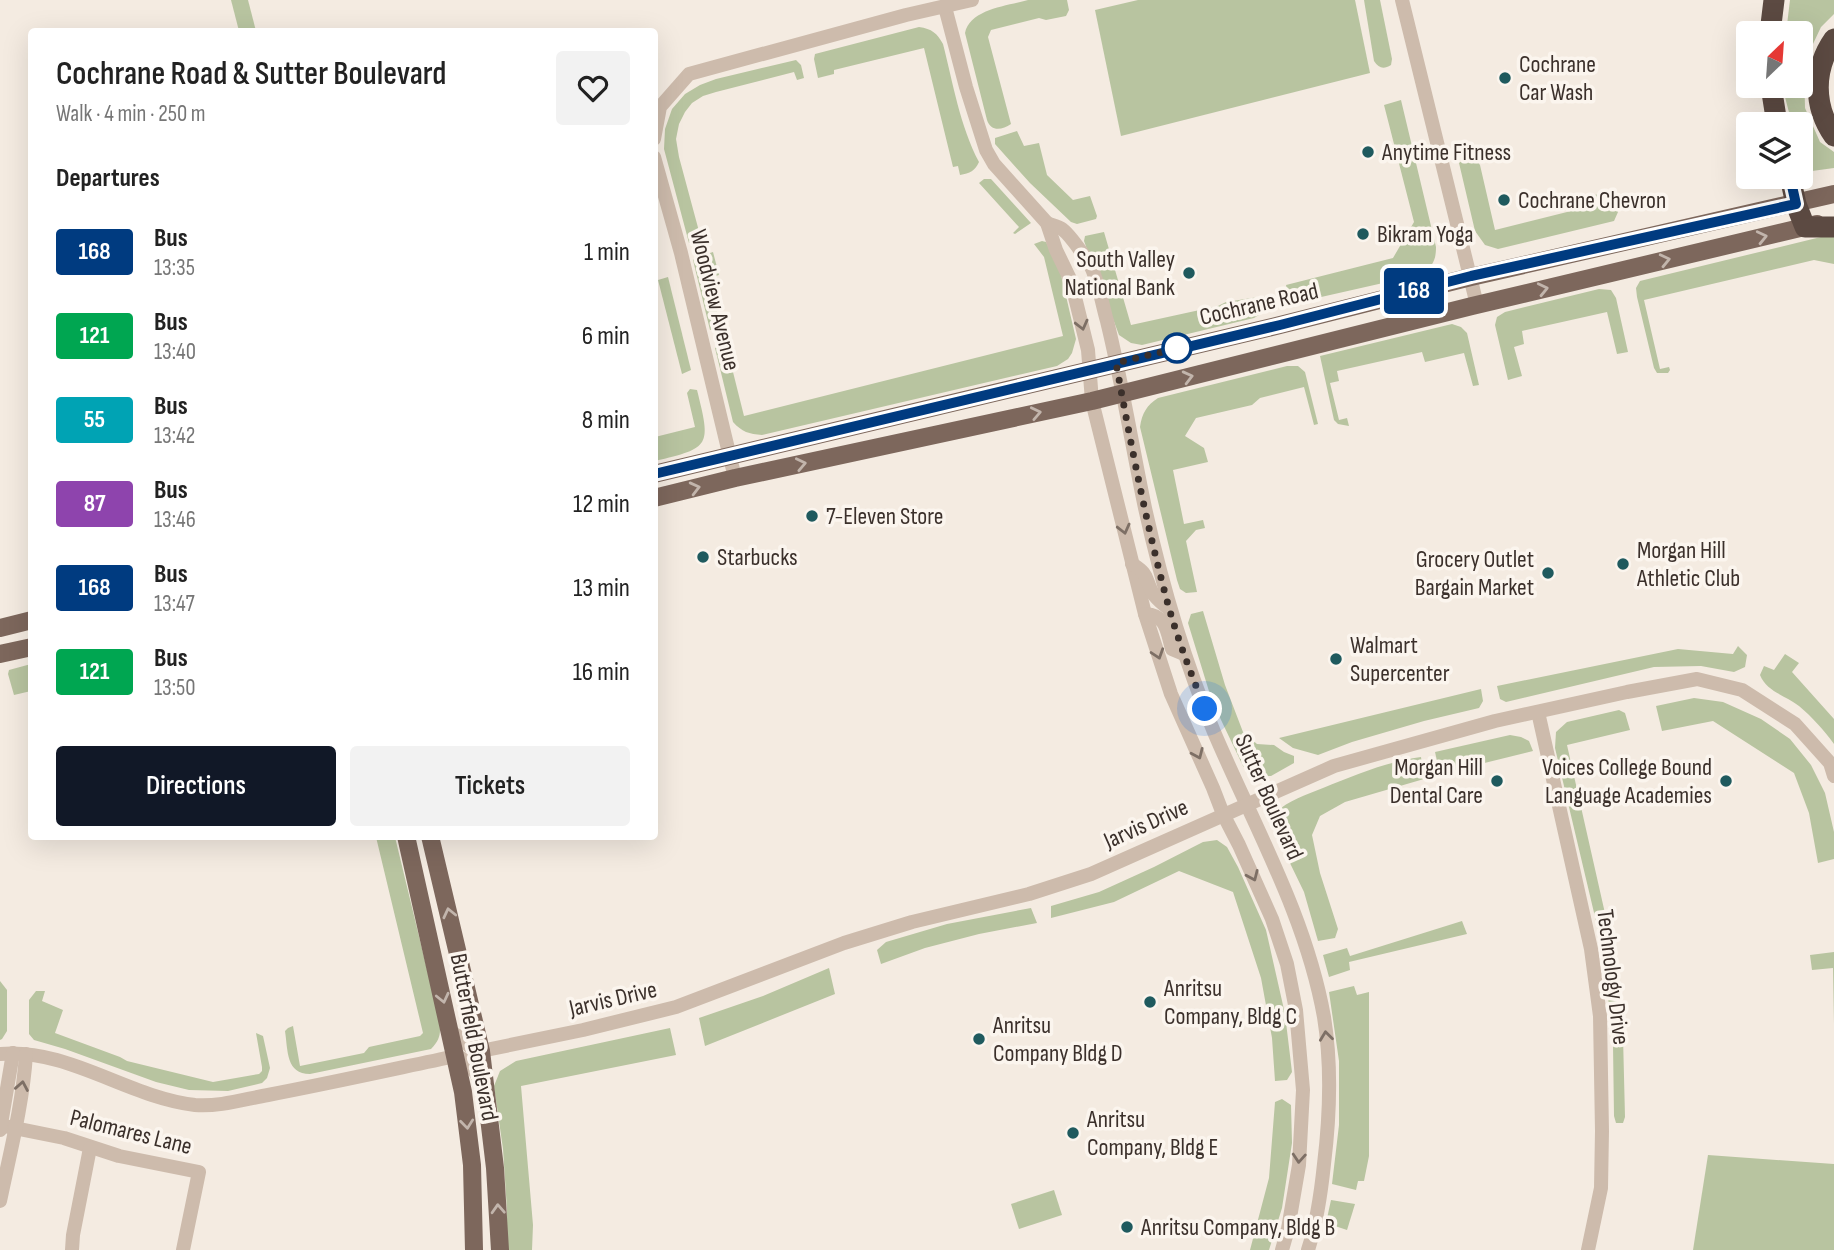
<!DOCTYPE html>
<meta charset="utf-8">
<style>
body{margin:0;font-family:"Sofia Sans Condensed",sans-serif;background:#f2f2f2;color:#222;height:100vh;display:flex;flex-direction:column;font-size:26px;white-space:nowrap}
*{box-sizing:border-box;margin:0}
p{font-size:23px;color:#767676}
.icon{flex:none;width:38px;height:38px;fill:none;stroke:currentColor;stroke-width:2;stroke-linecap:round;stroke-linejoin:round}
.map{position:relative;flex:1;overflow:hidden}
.sheet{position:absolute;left:28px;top:28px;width:630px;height:812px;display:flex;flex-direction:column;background:#fff;border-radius:7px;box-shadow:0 7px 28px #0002}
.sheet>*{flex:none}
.badge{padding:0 14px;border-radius:5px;font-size:24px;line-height:46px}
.needle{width:46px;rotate:25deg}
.controls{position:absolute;left:1736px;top:21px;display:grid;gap:14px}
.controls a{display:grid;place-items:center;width:77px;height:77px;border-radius:7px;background:#fff;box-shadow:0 7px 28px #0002;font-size:35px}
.you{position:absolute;width:35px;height:35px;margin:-18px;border:5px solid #fff;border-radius:50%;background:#1a73e8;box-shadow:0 0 0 10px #1a73e833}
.map>.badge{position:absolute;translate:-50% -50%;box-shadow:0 0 0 4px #fff}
h2{padding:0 28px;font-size:26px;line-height:63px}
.round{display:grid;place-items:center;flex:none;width:74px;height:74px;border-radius:7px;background:#f2f2f2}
.head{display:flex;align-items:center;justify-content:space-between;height:119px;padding:0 28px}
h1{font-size:33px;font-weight:600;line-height:52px}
.action{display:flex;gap:14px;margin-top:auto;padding:14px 28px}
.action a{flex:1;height:80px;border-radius:7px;background:#111827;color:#fff;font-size:28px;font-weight:600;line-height:80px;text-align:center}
.action a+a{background:#f2f2f2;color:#222}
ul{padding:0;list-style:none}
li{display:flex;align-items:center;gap:21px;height:84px;padding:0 28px}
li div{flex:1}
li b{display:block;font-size:26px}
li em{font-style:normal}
li .badge{min-width:77px;font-weight:700;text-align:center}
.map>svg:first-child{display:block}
.green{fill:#b8c4a0}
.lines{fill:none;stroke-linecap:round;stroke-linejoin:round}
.minor{stroke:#cdbbac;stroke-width:14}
.major{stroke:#7d675c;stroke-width:18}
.highway{stroke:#5c4a42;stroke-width:21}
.oneway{stroke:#c2b5ac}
.oneway2{stroke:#7d6f65}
.line-casing{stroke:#fff;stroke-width:16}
.line{stroke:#003b80;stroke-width:10}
.walk{stroke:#3b302b;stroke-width:7;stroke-dasharray:0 12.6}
.poi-dot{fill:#1f5a5e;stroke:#fbf5ee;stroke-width:2.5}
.stop-dot{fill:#fff;stroke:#003b80;stroke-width:3.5}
.labels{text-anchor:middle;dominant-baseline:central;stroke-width:7;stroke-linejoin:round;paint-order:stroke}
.poi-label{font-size:24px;fill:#3b302b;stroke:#fbf5ee;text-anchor:start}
.street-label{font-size:24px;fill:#3b302b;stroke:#fbf5ee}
</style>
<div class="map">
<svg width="1834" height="1250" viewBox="0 0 1834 1250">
<rect width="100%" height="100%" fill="#f4ebe1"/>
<g class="green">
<polygon points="231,0 248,0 256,31 239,31"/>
<path d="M1028,0H1067L1069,10L1066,16L1046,20L1039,18L991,30L988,37L1011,124C1002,130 991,132 987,120L965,33C970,9 1007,6 1028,0Z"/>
<polygon points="1138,0 1355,0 1370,73 1121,136 1095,10"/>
<path d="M1364,0H1380L1392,59L1391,65C1383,70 1379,68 1374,61Z"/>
<polygon points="1790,0 1834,0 1834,14 1821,27 1804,63 1805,108 1820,142 1834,152 1834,168 1812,171 1801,150 1801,124 1792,124 1785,97 1785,86 1801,86 1801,33 1786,33"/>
<path d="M919,27C932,29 937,33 943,44C953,83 960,126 979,162C975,171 970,173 960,175L958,166L953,167L924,48L834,70V74L818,78L814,59L815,54Z"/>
<polygon points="796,60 801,65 804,78 797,80 794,72 716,92 703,96 692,103 685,112 679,124 676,139 679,157 700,235 708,234 708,239 689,243 664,149 665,129 672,109 685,94 700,85 716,79"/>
<path d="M1401,100L1436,247C1436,260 1433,265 1423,274L1299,302L1290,301L1286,285L1393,258L1414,222L1384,105Z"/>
<polygon points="1017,131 1024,146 1039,143 1047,175 1073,200 1090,196 1097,216 1096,219 1077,224 1071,222 1030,183 995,144 995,138"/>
<polygon points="1466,158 1475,159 1480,165 1495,230 1587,207 1586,197 1603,193 1612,198 1618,212 1614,221 1498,249 1485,245 1475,231 1459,163"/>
<polygon points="984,179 991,179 1031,223 1015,234 1013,233 1019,227 979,183"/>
<polygon points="1104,232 1131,325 1218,306 1226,302 1265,296 1266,306 1262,313 1254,318 1142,345 1131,343 1119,335 1084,241 1085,236"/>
<polygon points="1829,235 1834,235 1834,264 1814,260 1644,300 1660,369 1669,367 1670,370 1668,373 1657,373 1654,368 1637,297 1636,288 1640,281"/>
<path d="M1042,241L1046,242L1059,266L1076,339L1072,353L1068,359L1057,366L762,435C749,434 742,432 733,422L715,348L726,344L744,416L1063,336L1044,257L1034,244Z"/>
<polygon points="713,252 719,275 709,278 721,328 710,330 693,260 695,258"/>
<polygon points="668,277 691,370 682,374 658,280"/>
<polygon points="1599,289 1611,290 1616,298 1628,352 1617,354 1607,312 1522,331 1524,344 1514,347 1522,376 1508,380 1495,325 1497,317 1505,312"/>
<polygon points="1452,324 1461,327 1467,333 1479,385 1473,386 1464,353 1425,362 1422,352 1337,371 1339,381 1330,383 1339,420 1347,418 1349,426 1338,424 1334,420 1320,356"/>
<path d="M1287,366H1298L1305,372L1318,424L1314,425L1304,387L1260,398L1252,405L1196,418L1185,436L1204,448L1208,462L1173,470L1184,524L1203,520L1205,528L1196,530L1186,541L1197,592L1186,593L1180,589L1177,580L1140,427C1142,413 1147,405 1158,398Z"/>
<path d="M690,389L697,390C711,446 711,448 655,461V437L695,427L687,393Z"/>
<polygon points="1203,611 1225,685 1243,732 1257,744 1274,745 1284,752 1294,756 1294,763 1271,776 1255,776 1243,766 1212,701 1188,623 1191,614"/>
<polygon points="1738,646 1747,655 1745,667 1734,672 1701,666 1654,667 1506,702 1500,699 1497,686 1678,649 1733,654"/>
<path d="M1785,654L1799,663L1792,672L1834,719V744C1824,730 1812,717 1799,706C1785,695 1767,692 1760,675L1764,666L1774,670Z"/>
<polygon points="31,664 31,691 14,695 8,674 9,670"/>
<polygon points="1481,689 1483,701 1479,708 1424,721 1352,742 1318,755 1293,748 1279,738"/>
<polygon points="1694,698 1723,702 1761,719 1790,739 1811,765 1825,793 1834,832 1834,859 1818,863 1809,813 1794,773 1713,721 1662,731 1656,706"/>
<polygon points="1619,710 1625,713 1630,730 1567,745 1609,931 1607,938 1600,938 1555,748 1556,732 1567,722"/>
<polygon points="1510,735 1521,737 1529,741 1533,751 1440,774 1435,752"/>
<path d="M1421,757L1424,779L1345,802L1320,816L1312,835L1320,873L1338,929L1335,938L1318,941L1304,892L1273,828L1275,813C1289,800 1306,795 1323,788C1355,775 1386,762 1421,757Z"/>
<path d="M376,837H395L438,1015C441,1030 442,1038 431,1049L310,1074C286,1074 288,1051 285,1031L288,1028L293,1026L300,1066L364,1053L369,1047L420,1036L423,1033Z"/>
<polygon points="1217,840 1227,847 1238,867 1266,930 1285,1014 1292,1072 1287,1080 1275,1081 1272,1038 1261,978 1233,892 1179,871 1114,902 1051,918 1051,906 1099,892 1154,867 1203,842"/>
<polygon points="1031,908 1037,923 979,934 925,948 881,964 877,950 886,942 947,924"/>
<polygon points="1462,921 1467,934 1349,962 1350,970 1329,977 1323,955 1347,948 1350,956"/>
<polygon points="1834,952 1834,1024 1833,968 1812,970 1810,955"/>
<polygon points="1608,954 1614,955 1623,1036 1625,1117 1623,1123 1616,1123 1614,1116 1613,1045 1604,957"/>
<polygon points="829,968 835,994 705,1046 699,1018 763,996"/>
<polygon points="0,981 7,990 7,1031 2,1039 0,1040"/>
<polygon points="1354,986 1357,995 1369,992 1369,1156 1364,1181 1358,1181 1356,1190 1332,1184 1339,1125 1339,1061 1329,992"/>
<polygon points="36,991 45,991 42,1001 63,1010 55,1033 120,1057 127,1061 213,1082 259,1074 262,1071 262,1067 256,1033 263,1036 270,1068 267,1078 262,1083 228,1091 189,1090 156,1082 65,1049 34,1040 29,1034 29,1000"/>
<polygon points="670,1028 676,1055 521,1086 533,1225 532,1250 506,1250 507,1210 503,1149 494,1086 500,1071 516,1061"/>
<polygon points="1282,1099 1291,1105 1292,1143 1282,1208 1269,1250 1250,1250 1269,1178 1275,1102"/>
<polygon points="1708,1155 1834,1164 1834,1250 1693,1250"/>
<polygon points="1054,1190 1062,1215 1019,1229 1011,1204"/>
<polygon points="1331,1200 1355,1204 1347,1230 1326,1223"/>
</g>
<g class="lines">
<g class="minor">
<polyline points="1402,0 1477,305"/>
<polyline points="945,7 966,87 986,150 994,164 1047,223 1056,250 1071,281 1088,350 1092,401 1145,614 1171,694 1213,788 1223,814 1239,845 1272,919 1287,964 1296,1010 1303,1090 1299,1165 1288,1229 1282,1250"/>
<polyline points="654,139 660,107 689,74 906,15 972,0"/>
<polyline points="654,157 681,253 735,478"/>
<path d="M1047,223C1051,225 1058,226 1062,229C1070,235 1083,254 1089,263C1098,278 1102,304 1107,321C1122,382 1132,446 1145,508C1162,585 1184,660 1214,732C1254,826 1306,916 1324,1017C1332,1066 1330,1115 1324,1164C1321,1193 1317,1222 1308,1250"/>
<path d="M1132,564C1149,575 1144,576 1152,592C1156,599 1163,604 1169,609"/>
<path d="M1145,614C1167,615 1167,632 1172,649L1184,654"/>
<polyline points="1538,712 1591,949 1600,1016 1602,1131 1601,1188 1588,1250"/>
<polyline points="451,1032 463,1039 469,1046 481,1051 583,1030 676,1007 844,943 912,922 1029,894 1091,874 1334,766 1495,721 1627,692 1697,679 1742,690 1795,724 1830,763 1834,776"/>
<path d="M0,1054C69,1048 127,1097 195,1105C219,1107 245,1099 268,1095C331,1083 394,1069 456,1056C470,1060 476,1075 485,1086"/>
<polyline points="0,1125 64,1138 119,1156 199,1172 183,1250"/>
<polyline points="0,1130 13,1053"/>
<path d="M0,1201C10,1153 23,1103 26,1054"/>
<polyline points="72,1250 73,1235 90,1148"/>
</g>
<g class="major">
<polyline points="654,474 1280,325 1471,277 1834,194"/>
<polyline points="654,498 735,478 1092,401 1472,306 1817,224"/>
<polyline points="0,628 32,620"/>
<polyline points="0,654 32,647"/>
<polyline points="406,836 463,1092 472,1165 474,1250"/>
<polyline points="430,836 481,1051 495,1168 500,1250"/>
</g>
<g class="highway">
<polyline points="1770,33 1774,0"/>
<path d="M1834,39C1813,69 1813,106 1834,136"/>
<polyline points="1771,86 1777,124"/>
<polyline points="1790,177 1796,204 1805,227 1834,227"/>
</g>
</g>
<defs><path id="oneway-chevron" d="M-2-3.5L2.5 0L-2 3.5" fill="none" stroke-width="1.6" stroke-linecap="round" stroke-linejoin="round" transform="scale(1.75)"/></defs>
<g class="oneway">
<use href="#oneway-chevron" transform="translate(1762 237) rotate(-13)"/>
<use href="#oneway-chevron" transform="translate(1665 260) rotate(-13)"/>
<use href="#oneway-chevron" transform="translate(1543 289) rotate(-13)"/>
<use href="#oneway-chevron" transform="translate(1188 377) rotate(-14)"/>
<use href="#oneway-chevron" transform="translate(1036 413) rotate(-12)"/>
<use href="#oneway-chevron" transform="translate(801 464) rotate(-12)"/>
<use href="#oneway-chevron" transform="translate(695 488) rotate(-14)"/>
<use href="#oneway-chevron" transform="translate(449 913) rotate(-103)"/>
<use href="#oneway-chevron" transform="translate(443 998) rotate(77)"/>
<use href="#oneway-chevron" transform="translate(467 1124) rotate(84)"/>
<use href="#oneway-chevron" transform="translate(498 1209) rotate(-93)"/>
</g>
<g class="oneway2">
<use href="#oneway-chevron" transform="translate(1082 325) rotate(76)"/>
<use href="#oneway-chevron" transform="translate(1124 529) rotate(76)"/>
<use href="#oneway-chevron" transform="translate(1158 654) rotate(72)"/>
<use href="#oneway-chevron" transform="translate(1198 754) rotate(66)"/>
<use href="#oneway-chevron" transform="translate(1253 876) rotate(66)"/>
<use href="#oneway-chevron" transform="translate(1326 1036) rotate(-97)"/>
<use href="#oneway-chevron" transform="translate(22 1086) rotate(-80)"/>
<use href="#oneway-chevron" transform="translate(1299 1158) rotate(94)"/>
</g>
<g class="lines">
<defs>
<polyline id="line" points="654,474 1280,325 1471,276 1796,204 1790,177"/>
</defs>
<use href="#line" class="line-casing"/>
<use href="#line" class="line"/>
<path class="walk" d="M1177,348L1187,346L1116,363C1131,445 1147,528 1169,608C1179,643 1192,676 1205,709"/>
</g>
<g class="poi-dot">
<circle cx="1505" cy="78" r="7"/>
<circle cx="1368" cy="152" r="7"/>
<circle cx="1504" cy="200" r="7"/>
<circle cx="1363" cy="234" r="7"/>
<circle cx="1189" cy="273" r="7"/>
<circle cx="812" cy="516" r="7"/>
<circle cx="703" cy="557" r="7"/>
<circle cx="1623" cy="564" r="7"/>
<circle cx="1548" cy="573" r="7"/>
<circle cx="1336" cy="659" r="7"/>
<circle cx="1497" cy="781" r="7"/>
<circle cx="1726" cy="781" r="7"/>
<circle cx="1150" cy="1002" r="7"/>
<circle cx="979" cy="1039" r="7"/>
<circle cx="1073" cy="1133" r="7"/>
<circle cx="1127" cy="1227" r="7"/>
</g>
<circle class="stop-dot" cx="1177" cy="348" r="14"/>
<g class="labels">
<g class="poi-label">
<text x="1519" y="64">Cochrane<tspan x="1519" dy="28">Car Wash</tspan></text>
<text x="1382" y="152">Anytime Fitness</text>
<text x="1518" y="200">Cochrane Chevron</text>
<text x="1377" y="234">Bikram Yoga</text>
<text x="1175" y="259" text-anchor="end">South Valley<tspan x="1175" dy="28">National Bank</tspan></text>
<text x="826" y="516">7-Eleven Store</text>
<text x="1637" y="550">Morgan Hill<tspan x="1637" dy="28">Athletic Club</tspan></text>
<text x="717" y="557">Starbucks</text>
<text x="1534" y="559" text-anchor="end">Grocery Outlet<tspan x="1534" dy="28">Bargain Market</tspan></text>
<text x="1350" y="645">Walmart<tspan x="1350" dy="28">Supercenter</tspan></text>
<text x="1483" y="767" text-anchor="end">Morgan Hill<tspan x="1483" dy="28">Dental Care</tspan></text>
<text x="1712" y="767" text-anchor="end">Voices College Bound<tspan x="1712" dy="28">Language Academies</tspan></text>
<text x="1164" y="988">Anritsu<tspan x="1164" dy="28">Company, Bldg C</tspan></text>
<text x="993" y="1025">Anritsu<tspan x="993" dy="28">Company Bldg D</tspan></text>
<text x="1087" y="1119">Anritsu<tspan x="1087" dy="28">Company, Bldg E</tspan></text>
<text x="1141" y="1227">Anritsu Company, Bldg B</text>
</g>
<g class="street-label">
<text transform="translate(715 300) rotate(76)">Woodview Avenue</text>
<text transform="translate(1259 304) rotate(-13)">Cochrane Road</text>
<text transform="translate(1269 797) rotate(66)">Sutter Boulevard</text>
<text transform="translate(1146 824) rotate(-24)">Jarvis Drive</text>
<text transform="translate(1613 977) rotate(83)">Technology Drive</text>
<text transform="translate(613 999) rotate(-13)">Jarvis Drive</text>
<text transform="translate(474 1037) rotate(79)">Butterfield Boulevard</text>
<text transform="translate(131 1132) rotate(14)">Palomares Lane</text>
</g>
</g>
</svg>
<div class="controls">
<a><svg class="needle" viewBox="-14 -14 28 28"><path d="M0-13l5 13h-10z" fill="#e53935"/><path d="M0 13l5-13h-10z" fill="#767676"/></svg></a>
<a><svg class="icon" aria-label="layers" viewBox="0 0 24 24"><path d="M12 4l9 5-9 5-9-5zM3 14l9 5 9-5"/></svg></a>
</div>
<div class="you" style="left:1205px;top:709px"></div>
<b class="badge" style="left:1414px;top:291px;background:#003b80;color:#fff">168</b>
<section class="sheet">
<div class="head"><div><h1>Cochrane Road &amp; Sutter Boulevard</h1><p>Walk · 4 min · 250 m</p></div><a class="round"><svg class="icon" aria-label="heart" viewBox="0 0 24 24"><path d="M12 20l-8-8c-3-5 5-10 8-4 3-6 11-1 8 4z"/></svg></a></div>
<h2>Departures</h2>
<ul>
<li><span class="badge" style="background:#003b80;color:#fff">168</span><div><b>Bus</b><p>13:35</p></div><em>1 min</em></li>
<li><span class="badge" style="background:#00a651;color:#fff">121</span><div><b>Bus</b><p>13:40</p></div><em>6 min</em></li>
<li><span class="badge" style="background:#00a3b4;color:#fff">55</span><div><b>Bus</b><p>13:42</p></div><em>8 min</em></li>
<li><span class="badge" style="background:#8e44ad;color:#fff">87</span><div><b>Bus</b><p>13:46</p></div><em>12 min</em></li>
<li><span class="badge" style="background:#003b80;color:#fff">168</span><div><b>Bus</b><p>13:47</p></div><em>13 min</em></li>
<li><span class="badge" style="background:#00a651;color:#fff">121</span><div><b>Bus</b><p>13:50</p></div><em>16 min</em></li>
</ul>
<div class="action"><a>Directions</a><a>Tickets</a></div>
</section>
</div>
